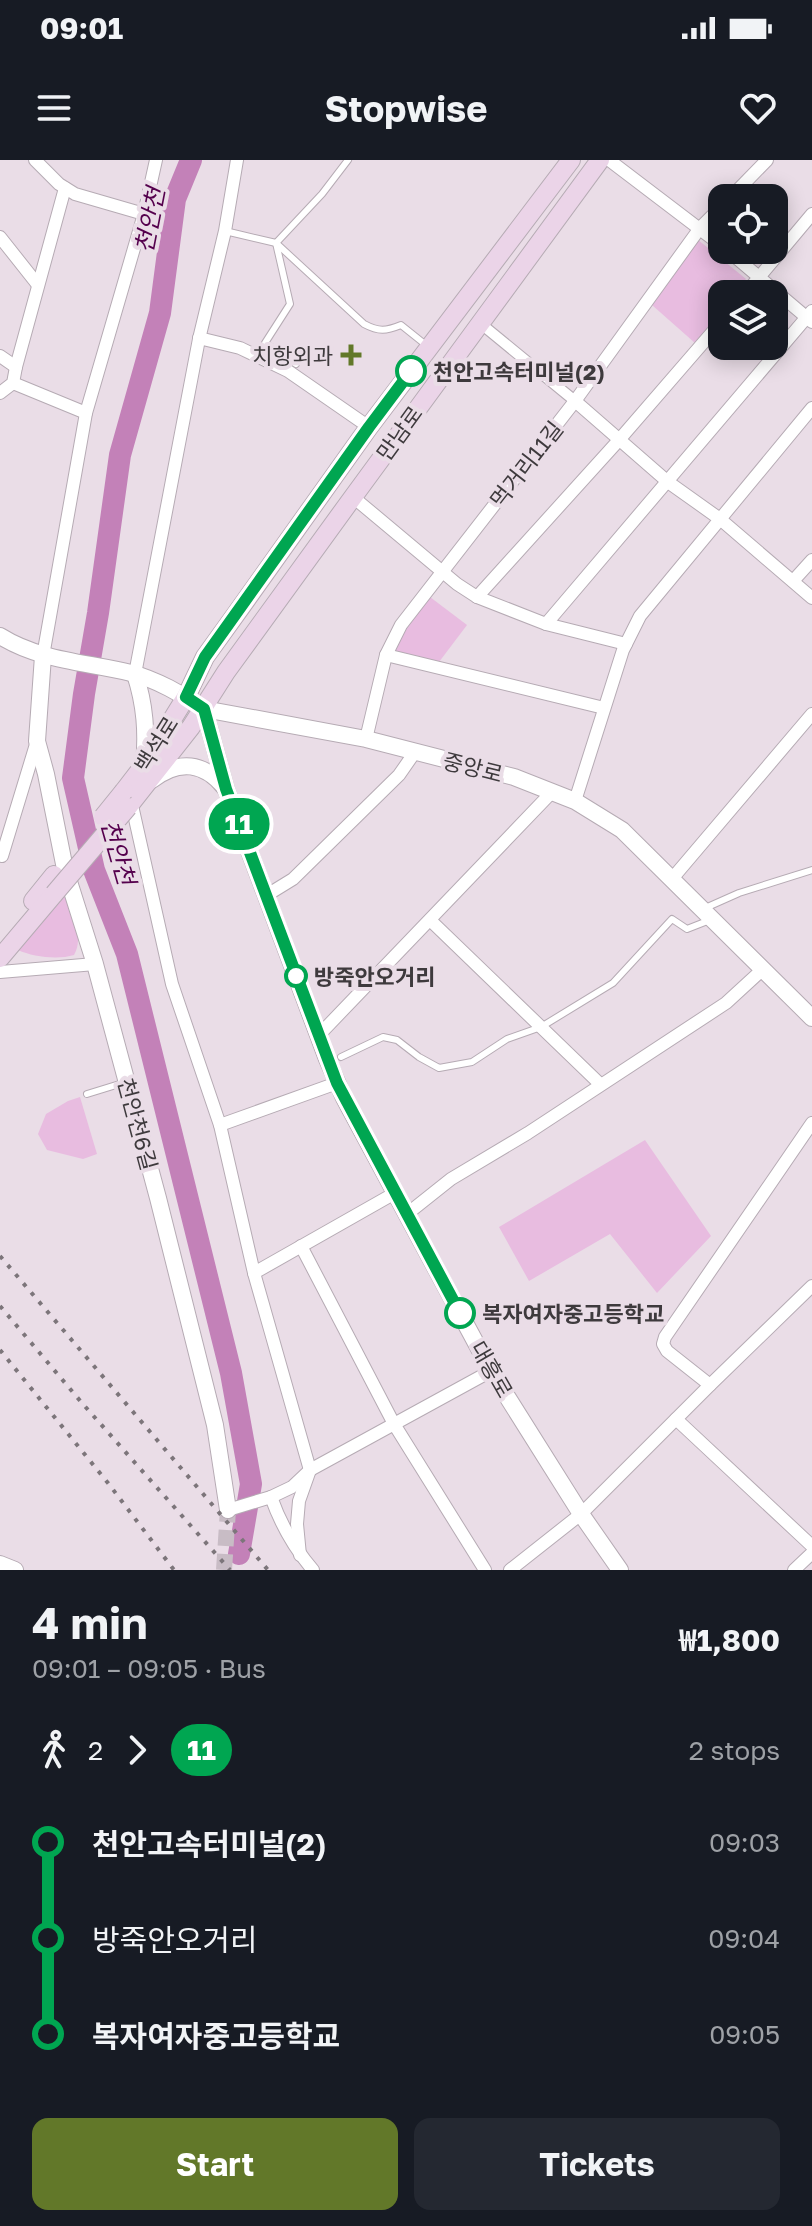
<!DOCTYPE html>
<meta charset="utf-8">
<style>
body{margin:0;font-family:"Golos Text","Noto Sans KR",sans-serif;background:#242831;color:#f1f3f6;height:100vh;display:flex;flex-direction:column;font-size:30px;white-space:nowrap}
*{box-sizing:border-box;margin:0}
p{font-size:26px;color:#9ea1a6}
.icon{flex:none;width:44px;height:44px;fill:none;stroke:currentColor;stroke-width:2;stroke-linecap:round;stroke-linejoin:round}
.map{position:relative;height:1410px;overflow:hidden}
.sheet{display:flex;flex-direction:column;background:#171b24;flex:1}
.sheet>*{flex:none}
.badge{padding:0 16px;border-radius:26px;font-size:28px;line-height:52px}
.fabs{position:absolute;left:708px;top:24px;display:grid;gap:16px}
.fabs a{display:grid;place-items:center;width:80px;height:80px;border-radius:16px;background:#171b24;box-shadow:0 4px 20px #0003;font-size:40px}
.map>.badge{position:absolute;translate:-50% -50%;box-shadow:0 0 0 4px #fff}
.legs{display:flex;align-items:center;gap:12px;height:88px;padding:0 32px;font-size:26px}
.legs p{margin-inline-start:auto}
.overview{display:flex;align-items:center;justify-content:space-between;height:136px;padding:0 32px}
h1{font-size:44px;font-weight:700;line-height:60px}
.action{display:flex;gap:16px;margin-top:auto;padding:16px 32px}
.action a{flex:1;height:92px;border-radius:16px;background:#627829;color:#fff;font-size:32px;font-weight:700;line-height:92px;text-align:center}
.action a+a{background:#242831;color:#f1f3f6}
ul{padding:0 32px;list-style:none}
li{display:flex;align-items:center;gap:28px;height:96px;font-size:30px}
li i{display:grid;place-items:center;width:12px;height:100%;margin:0 10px;background:currentColor}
li i::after{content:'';width:20px;height:20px;margin:-10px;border:6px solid;border-radius:50%;background:#171b24}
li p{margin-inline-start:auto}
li:first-child i{background:linear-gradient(#0000 50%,currentColor 0)}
li:last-child i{background:linear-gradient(currentColor 50%,#0000 0)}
.status{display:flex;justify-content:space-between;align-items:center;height:56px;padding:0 40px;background:#171b24;direction:ltr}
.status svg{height:22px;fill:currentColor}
header{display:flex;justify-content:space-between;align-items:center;height:104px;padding:0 32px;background:#171b24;font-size:36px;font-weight:700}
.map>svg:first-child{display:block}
.green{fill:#e8bce0}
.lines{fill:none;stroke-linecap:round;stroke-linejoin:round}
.river{stroke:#c381b8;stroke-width:22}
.tertiary-tunnel{stroke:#c8bcc5;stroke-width:16;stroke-dasharray:16 8;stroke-linecap:butt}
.service-casing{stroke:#b6abb4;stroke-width:8}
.pedestrian-casing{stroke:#b6abb4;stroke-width:12}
.minor-casing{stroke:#b6abb4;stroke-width:14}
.tertiary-casing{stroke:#b6abb4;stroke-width:18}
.secondary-casing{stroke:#b6abb4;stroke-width:20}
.service{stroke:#fff;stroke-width:6}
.pedestrian{stroke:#fff;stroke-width:10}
.minor{stroke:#fff;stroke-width:12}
.tertiary{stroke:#fff;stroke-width:16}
.secondary{stroke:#ebd4e8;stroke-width:18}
.rail{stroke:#7c757a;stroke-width:4;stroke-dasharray:4 8;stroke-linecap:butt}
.secondary-bridge-casing{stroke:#b6abb4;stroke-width:20;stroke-linecap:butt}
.secondary-bridge{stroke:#ebd4e8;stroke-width:18}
.line-1-casing{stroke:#fff;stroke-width:18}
.line-1{stroke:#00a651;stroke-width:12}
.poi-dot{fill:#627829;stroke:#eadde7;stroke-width:3}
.stop-1-dot{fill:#fff;stroke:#00a651;stroke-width:4}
.labels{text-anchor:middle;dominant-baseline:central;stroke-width:8;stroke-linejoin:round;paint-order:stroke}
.poi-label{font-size:22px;fill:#3e3a3d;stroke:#eadde7;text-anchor:end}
.stop-label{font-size:22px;font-weight:bold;fill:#3e3a3d;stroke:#eadde7;text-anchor:start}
.street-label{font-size:22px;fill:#3e3a3d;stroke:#eadde7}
.water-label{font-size:24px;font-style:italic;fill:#55014d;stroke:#eadde7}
</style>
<div class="status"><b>09:01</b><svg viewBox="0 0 49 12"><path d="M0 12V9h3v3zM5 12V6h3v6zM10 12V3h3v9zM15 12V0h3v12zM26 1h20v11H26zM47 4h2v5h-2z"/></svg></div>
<header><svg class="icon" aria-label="menu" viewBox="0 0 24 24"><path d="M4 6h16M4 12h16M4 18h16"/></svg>Stopwise<svg class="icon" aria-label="heart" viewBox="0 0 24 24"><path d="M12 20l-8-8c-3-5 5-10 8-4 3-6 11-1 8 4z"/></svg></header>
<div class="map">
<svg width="812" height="1410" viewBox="0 0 812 1410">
<rect width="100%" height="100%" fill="#eadde7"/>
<g class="green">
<polygon points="697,79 746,119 734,134 722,134 722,149 695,183 652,145"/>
<polygon points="430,437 467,465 439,502 395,492 399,479"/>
<path d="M65,734C71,753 85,777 74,795C58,800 33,797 18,790Z"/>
<polygon points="80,937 97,994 83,999 47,990 38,974 46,954 68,941"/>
<polygon points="645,980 711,1076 657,1133 610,1074 529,1121 499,1067"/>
</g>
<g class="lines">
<polyline class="river" points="191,0 175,39 160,153 120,295 98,453 84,534 73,618 94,710 127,794 231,1213 251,1324 239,1394"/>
<polyline class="tertiary-tunnel" points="224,1410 228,1350"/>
<defs>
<g id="service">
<path d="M225,71L276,83L364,164C379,172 386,171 401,165L426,185"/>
<polyline points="276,83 290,144 265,183 296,204"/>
<polyline points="276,83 322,34 348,0"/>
<polyline points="703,749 739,733 812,710"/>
<polyline points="341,897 383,877 397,880 419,897 439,908 472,902 507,879 541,867 613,823 672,759 687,769 710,760"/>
<polyline points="87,934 126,922"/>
</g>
<polyline id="pedestrian" points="480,163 575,241"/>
<g id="minor">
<polyline points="35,0 59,24 75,34 144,54"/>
<polyline points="609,0 722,86"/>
<polyline points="730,38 767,0"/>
<polyline points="0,77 38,125"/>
<polyline points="727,90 812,162"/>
<polyline points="745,134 812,54"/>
<polyline points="199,178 240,188 288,211 369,267"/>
<polyline points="0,196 16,207"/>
<polyline points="13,223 86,253"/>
<polyline points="0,233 13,223 16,207 65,28"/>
<polyline points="575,241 668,322 720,359 812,438"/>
<polyline points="353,337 457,424 477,437 546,464 626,484"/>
<polyline points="793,421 812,400"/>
<polyline points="477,437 619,280 722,161"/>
<polyline points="546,464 812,151"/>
<polyline points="386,495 604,548"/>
<polyline points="43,496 86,253 144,54 156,0"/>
<polyline points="135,514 199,179 225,71 237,0"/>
<polyline points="366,579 386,495 401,465 575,241 700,68 722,46"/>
<polyline points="131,641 172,824 220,965 254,1113 310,1310 299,1341 297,1364 300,1395"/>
<polyline points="575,641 623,490 640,456 812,248"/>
<polyline points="2,696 37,581"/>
<polyline points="671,720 812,554"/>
<polyline points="267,735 293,719 399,615 415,592"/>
<polyline points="430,760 600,924"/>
<polyline points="0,812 95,804"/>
<polyline points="318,876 552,632"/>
<polyline points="220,965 337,923"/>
<polyline points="407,1054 451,1019 528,973 726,843 762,810"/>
<polyline points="301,1086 394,1264 485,1410"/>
<polyline points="254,1113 395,1033"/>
<polyline points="710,1225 667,1191 663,1184 665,1177 812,963"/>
<polyline points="676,1259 812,1386"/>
<polyline points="271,1337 292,1327 310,1310 491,1211"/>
<path d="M228,1350L271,1337C281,1365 294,1388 313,1410"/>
<polyline points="510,1410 581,1354 710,1225 812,1126"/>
<polyline points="794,1410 812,1393"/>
</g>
<g id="tertiary">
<path d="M0,476C40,501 86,502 131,513C155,519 184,535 204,549L366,579L514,617L575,641L622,670L812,858"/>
<polyline points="43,496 37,581 46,614 65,709 95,804 158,1038 215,1265 228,1350"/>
<path d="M135,514C145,545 147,572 144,605"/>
<polyline points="204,549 226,629 327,899 344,938 491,1211 581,1354 620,1410"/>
<path d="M152,620C179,599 204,602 225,628"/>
<polyline points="0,1404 15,1410"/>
</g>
<g id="secondary">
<polyline points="124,631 144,605 186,537 205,497 236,454 369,267 571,0"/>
<polyline points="128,647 191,567 226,512 353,337 600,0"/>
<polyline points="33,741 54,715"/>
<polyline points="0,798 54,734"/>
</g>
</defs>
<use href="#service" class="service-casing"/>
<use href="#pedestrian" class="pedestrian-casing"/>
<use href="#minor" class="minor-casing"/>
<use href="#tertiary" class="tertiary-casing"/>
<use href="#secondary" class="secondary-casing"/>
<use href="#service" class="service"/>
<use href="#pedestrian" class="pedestrian"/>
<use href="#minor" class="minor"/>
<use href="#tertiary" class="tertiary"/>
<use href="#secondary" class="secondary"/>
<g class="rail">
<polyline points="0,1096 268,1410"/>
<polyline points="0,1146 82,1243 230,1410"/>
<polyline points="0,1190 108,1323 174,1410"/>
</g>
<defs>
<g id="secondary-bridge">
<polyline points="103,657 124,631"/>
<polyline points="54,734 128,647"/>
</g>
</defs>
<use href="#secondary-bridge" class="secondary-bridge-casing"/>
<use href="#secondary-bridge" class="secondary-bridge"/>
</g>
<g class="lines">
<defs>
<polyline id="line-1" points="411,211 369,267 205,497 186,537 204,549 226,629 337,923 460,1153"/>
</defs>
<use href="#line-1" class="line-1-casing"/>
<use href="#line-1" class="line-1"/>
</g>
<path class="poi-dot" d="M347 183h8v8h8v8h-8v8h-8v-8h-8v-8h8z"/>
<g class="stop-1-dot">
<circle cx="411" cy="211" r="14"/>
<circle cx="296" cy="816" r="10"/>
<circle cx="460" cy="1153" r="14"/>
</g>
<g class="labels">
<g class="poi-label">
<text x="333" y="195">치항외과</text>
</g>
<g class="stop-label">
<text x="433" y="211">천안고속터미널(2)</text>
<text x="314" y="816">방죽안오거리</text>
<text x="482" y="1153">복자여자중고등학교</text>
</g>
<g class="street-label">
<text transform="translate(399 273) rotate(-54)">만남로</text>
<text transform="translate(526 304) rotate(-52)">먹거리11길</text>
<text transform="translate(156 584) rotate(-58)">백석로</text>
<text transform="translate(473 607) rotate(14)">중앙로</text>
<text transform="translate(138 964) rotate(75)">천안천6길</text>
<text transform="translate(492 1209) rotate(60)">대흥로</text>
</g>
<g class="water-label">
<text transform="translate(149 60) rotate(-79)">천안천</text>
<text transform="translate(119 692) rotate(74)">천안천</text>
</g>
</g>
</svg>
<div class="fabs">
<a><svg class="icon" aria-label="locate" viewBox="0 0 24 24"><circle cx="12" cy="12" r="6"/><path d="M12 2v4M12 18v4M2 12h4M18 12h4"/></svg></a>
<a><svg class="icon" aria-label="layers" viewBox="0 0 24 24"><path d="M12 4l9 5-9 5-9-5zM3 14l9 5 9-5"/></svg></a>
</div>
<b class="badge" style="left:239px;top:664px;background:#00a651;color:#fff">11</b>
</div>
<section class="sheet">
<div class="overview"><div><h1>4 min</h1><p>09:01 – 09:05 · Bus</p></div><b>₩1,800</b></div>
<div class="legs"><svg class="icon" aria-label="walk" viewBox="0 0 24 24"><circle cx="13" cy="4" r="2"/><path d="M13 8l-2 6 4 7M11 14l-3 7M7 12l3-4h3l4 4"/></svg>2<svg class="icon" aria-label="forward" viewBox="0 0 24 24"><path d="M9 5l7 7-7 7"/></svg><b class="badge" style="background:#00a651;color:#fff">11</b><p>2 stops</p></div>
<ul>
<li><i style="color:#00a651"></i><b>천안고속터미널(2)</b><p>09:03</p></li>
<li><i style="color:#00a651"></i><span>방죽안오거리</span><p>09:04</p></li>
<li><i style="color:#00a651"></i><b>복자여자중고등학교</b><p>09:05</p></li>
</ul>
<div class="action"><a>Start</a><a>Tickets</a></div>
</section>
